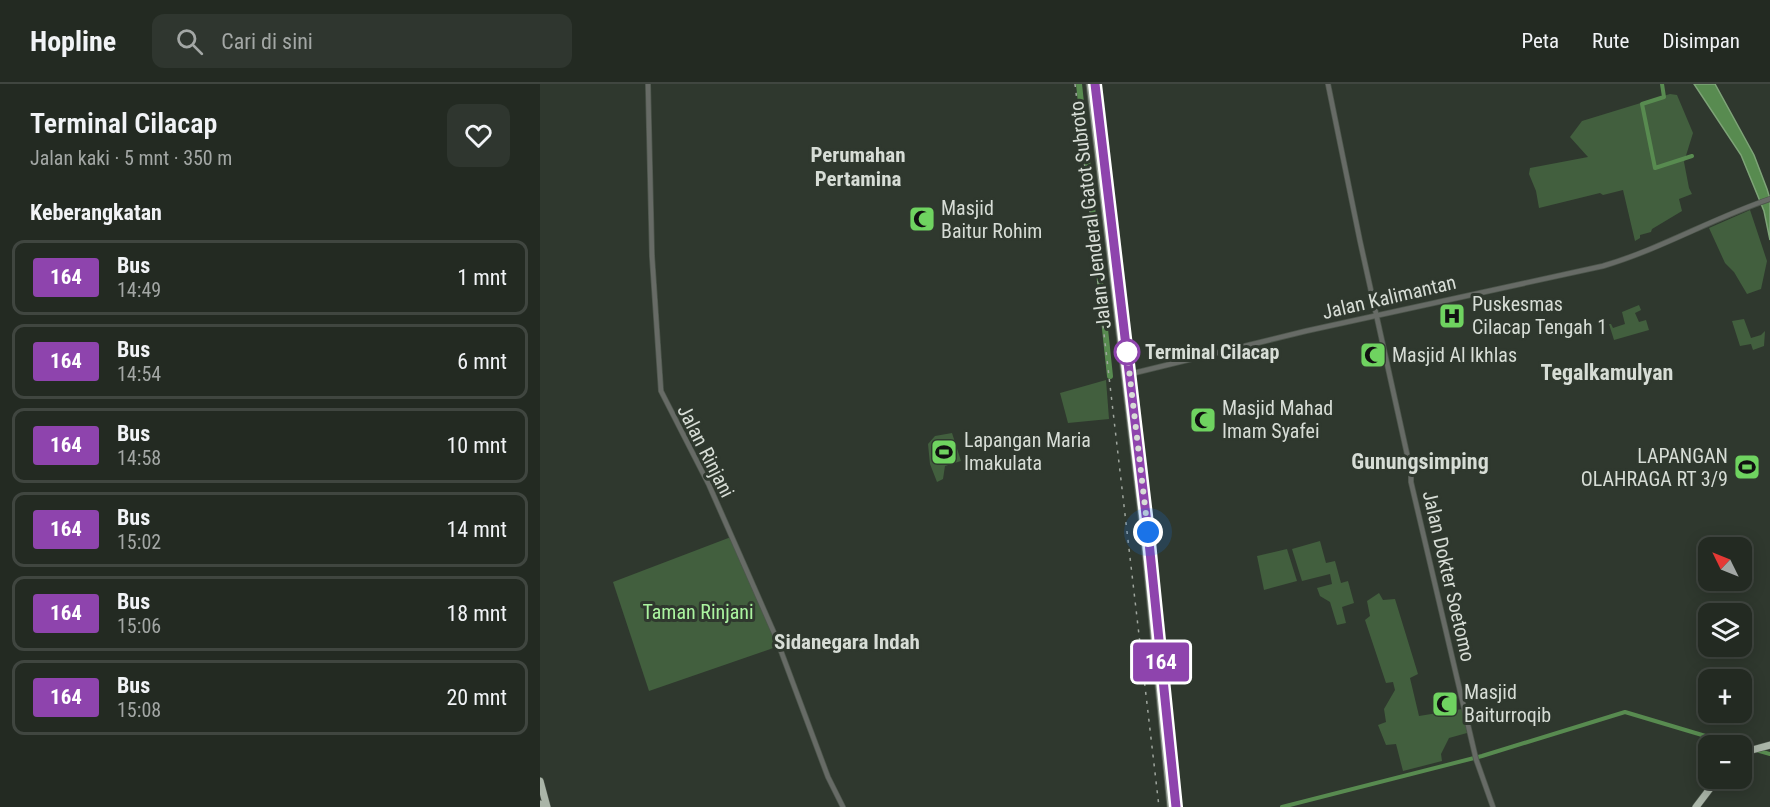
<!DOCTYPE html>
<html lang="id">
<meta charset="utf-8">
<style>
body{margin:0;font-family:"Roboto Condensed",sans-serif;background:#2f362f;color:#f1f3f6;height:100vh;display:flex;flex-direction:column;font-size:22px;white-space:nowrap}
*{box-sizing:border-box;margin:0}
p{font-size:20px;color:#a3a7a5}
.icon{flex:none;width:33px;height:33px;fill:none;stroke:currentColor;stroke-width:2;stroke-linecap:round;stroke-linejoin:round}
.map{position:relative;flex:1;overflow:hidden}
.drawer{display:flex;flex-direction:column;background:#232a22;width:540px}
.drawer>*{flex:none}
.badge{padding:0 12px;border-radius:4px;font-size:21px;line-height:39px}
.needle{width:39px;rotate:313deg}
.fabs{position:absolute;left:1158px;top:453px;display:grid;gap:12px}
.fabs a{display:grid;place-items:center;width:54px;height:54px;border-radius:12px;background:#232a22;box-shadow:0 3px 15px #0003,0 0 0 2px #404640;font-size:30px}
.you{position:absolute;width:30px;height:30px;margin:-15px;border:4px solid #fff;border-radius:50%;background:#1a73e8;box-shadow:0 0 0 9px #1a73e833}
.map>.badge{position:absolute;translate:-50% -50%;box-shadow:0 0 0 3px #fff}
h2{padding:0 30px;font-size:22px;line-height:54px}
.round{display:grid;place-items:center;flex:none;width:63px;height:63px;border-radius:12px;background:#2f362f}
.overview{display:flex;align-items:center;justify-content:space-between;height:102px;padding:0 30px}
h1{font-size:28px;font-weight:600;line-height:45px}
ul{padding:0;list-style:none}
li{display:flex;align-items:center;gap:18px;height:75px;margin:0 12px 9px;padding:0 18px;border:3px solid #404640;border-radius:12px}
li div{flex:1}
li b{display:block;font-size:22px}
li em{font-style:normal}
li .badge{min-width:66px;font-weight:700;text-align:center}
header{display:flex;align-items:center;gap:36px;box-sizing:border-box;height:84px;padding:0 30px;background:#232a22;border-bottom:2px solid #404640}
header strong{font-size:28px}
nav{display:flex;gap:33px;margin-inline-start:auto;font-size:21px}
.search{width:420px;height:54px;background:#2f362f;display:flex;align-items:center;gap:15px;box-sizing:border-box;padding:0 21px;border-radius:12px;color:#a3a7a5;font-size:22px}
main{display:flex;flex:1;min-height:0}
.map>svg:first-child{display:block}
.green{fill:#425f3e}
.water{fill:#588b50;stroke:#7ea478;stroke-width:1.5}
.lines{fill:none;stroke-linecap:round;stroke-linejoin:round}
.canal{stroke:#588b50;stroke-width:4}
.river{stroke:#588b50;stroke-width:6}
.minor-casing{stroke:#4d564c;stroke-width:6}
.major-casing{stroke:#4d564c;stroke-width:7}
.highway-casing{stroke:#4d564c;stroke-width:8}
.minor{stroke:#676b66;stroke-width:4.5}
.major{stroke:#97a096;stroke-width:5}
.highway{stroke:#aab5a8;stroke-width:7}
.rail{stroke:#9fa69e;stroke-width:1.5;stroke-dasharray:3 6;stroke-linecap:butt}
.line-casing{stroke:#fff;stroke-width:14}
.line{stroke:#8e44ad;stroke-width:9}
.walk{stroke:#d7ddd6;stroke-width:6;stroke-dasharray:0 10.8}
.stop-dot{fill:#fff;stroke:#8e44ad;stroke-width:3}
.labels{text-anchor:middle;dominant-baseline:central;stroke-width:6;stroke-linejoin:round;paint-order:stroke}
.poi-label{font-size:20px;fill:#d7ddd6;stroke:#2f382e;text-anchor:start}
.street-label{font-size:20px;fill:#d7ddd6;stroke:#2f382e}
.stop-label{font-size:20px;font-weight:bold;fill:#d7ddd6;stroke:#2f382e;text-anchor:start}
.park-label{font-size:20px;fill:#abf4a0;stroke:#2f382e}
.neighbourhood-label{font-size:21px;font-weight:bold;fill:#d7ddd6;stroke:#2f382e}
.quarter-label{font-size:22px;font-weight:bold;fill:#d7ddd6;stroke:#2f382e}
</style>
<header>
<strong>Hopline</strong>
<div class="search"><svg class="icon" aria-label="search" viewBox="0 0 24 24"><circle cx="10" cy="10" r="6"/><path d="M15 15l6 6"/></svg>Cari di sini</div>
<nav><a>Peta</a><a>Rute</a><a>Disimpan</a></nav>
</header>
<main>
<section class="drawer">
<div class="overview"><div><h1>Terminal Cilacap</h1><p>Jalan kaki · 5 mnt · 350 m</p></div><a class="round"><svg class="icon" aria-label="heart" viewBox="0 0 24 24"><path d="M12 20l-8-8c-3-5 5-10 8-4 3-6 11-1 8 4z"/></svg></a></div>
<h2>Keberangkatan</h2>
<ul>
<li><span class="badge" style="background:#8e44ad;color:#fff">164</span><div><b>Bus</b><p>14:49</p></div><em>1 mnt</em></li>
<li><span class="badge" style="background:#8e44ad;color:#fff">164</span><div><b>Bus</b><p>14:54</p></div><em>6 mnt</em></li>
<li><span class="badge" style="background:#8e44ad;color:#fff">164</span><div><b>Bus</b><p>14:58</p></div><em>10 mnt</em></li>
<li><span class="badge" style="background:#8e44ad;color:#fff">164</span><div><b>Bus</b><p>15:02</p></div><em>14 mnt</em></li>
<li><span class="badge" style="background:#8e44ad;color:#fff">164</span><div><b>Bus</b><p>15:06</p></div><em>18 mnt</em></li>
<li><span class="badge" style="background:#8e44ad;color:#fff">164</span><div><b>Bus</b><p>15:08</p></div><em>20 mnt</em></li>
</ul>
</section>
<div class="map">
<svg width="1230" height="723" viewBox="0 0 1230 723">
<rect width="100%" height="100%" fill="#2f382e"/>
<g class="green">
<polygon points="1130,10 1137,11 1153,49 1144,78 1149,104 1152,110 1139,115 1142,127 1112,145 1111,148 1100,151 1100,154 1095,157 1083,106 1063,111 1060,109 999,124 996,107 989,90 990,84 1048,73 1030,53 1042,37"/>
<polygon points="1210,126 1227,177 1221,205 1207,210 1194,188 1185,179 1169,144"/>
<polygon points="1099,221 1101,226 1095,229 1099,238 1106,236 1109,246 1074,256 1069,240 1071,240 1073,244 1085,240 1082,228"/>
<polygon points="1204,235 1211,254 1221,251 1225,247 1224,262 1213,266 1211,260 1200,262 1192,237"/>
<polygon points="566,296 569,335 528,339 520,309"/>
<polygon points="412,349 421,377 405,382 403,395 397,398 390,380 388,360 395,352"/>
<polygon points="191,453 239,562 109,607 73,498"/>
<polygon points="780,457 786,479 795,477 801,499 808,497 814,519 802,523 806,539 797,541 790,518 780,512 777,504 792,500 790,490 762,497 752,465"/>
<polygon points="747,465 757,497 724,506 717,472"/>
<polygon points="839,509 843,516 855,515 878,590 870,594 879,632 922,625 927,649 909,654 901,670 902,677 863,687 856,660 846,661 838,641 846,638 844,625 855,606 853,598 846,599 825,536 830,532 827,517"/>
</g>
<polygon class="water" points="1154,0 1175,0 1214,71 1227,105 1230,115 1230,156 1224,127 1201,71"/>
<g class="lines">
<g class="canal">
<polyline points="1122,0 1124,13 1102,20 1115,84 1152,72"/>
<polyline points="1202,662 1230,670"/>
<polyline points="742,723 942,672 1085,628 1199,662"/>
</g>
<polyline class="river" points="539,0 570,292"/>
<defs>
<g id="minor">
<polyline points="108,0 112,172 121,307 169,401 206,485 235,551 288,693 303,723"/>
<polyline points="788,0 820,157 871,388 871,398 936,675 953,723"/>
<path d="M586,291L766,247L1063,182C1121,165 1173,134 1230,115"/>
</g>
<g id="major">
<polyline points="549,0 603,449 630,723"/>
<polyline points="555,0 608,448 636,723"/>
</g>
<g id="highway">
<polyline points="1202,672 1212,666 1230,661"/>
<polyline points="0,697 7,723"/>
<polyline points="0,720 1,723"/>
<polyline points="1156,723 1178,694"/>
</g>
</defs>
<use href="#minor" class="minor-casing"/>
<use href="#major" class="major-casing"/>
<use href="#highway" class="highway-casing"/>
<use href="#minor" class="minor"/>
<use href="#major" class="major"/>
<use href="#highway" class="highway"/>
<polyline class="rail" points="535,0 619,723"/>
</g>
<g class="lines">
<defs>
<polyline id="line" points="555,0 608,448 636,723"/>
</defs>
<use href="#line" class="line-casing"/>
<use href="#line" class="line"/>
<polyline class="walk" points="587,268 608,448"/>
</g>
<defs>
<symbol id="mosque-square" viewBox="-11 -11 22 22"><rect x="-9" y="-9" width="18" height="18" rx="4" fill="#6fd360" stroke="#2f382e"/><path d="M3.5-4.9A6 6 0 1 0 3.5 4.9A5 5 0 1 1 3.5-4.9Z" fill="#111"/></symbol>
<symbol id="hospital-square" viewBox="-11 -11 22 22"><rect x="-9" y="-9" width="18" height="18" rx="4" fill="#6fd360" stroke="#2f382e"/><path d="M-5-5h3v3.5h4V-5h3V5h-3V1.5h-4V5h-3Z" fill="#111"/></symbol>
<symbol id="stadium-square" viewBox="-11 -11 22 22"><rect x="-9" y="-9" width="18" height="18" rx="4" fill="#6fd360" stroke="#2f382e"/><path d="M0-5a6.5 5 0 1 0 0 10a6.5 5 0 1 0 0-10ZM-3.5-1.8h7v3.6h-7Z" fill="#111"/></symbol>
</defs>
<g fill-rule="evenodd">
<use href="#mosque-square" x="367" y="120" width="30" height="30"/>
<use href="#hospital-square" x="897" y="217" width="30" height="30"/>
<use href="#mosque-square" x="818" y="256" width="30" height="30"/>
<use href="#mosque-square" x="648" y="321" width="30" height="30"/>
<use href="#stadium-square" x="389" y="353" width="30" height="30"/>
<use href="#stadium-square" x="1192" y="368" width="30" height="30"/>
<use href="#mosque-square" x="890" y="605" width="30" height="30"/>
</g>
<circle class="stop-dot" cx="587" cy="268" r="12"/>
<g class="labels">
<g class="poi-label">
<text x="401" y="124">Masjid<tspan x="401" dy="23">Baitur Rohim</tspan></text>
<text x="932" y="220">Puskesmas<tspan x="932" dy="23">Cilacap Tengah 1</tspan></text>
<text x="852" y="271">Masjid Al Ikhlas</text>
<text x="682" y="324">Masjid Mahad<tspan x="682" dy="23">Imam Syafei</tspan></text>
<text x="424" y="356">Lapangan Maria<tspan x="424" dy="23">Imakulata</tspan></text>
<text x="1188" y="372" text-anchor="end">LAPANGAN<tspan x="1188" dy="23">OLAHRAGA RT 3/9</tspan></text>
<text x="924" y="608">Masjid<tspan x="924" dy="23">Baiturroqib</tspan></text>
</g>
<g class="street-label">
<text transform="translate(550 131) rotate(-97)">Jalan Jenderal Gatot Subroto</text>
<text transform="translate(849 213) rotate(-13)">Jalan Kalimantan</text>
<text transform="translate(166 367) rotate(63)">Jalan Rinjani</text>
<text transform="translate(909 492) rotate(77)">Jalan Dokter Soetomo</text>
</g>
<g class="stop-label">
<text x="605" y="268">Terminal Cilacap</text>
</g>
<g class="park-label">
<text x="158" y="528">Taman Rinjani</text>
</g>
<g class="neighbourhood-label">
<text x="318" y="71">Perumahan<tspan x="318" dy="24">Pertamina</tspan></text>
<text x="307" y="558">Sidanegara Indah</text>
</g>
<g class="quarter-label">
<text x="1067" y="288">Tegalkamulyan</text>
<text x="880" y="377">Gunungsimping</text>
</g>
</g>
</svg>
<div class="fabs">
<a><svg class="needle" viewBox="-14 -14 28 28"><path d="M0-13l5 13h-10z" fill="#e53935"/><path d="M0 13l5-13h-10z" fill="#a3a7a5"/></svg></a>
<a><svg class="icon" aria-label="layers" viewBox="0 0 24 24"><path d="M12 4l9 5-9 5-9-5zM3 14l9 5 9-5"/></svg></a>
<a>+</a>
<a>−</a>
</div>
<div class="you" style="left:608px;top:448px"></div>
<b class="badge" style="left:621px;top:578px;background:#8e44ad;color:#fff">164</b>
</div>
</main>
